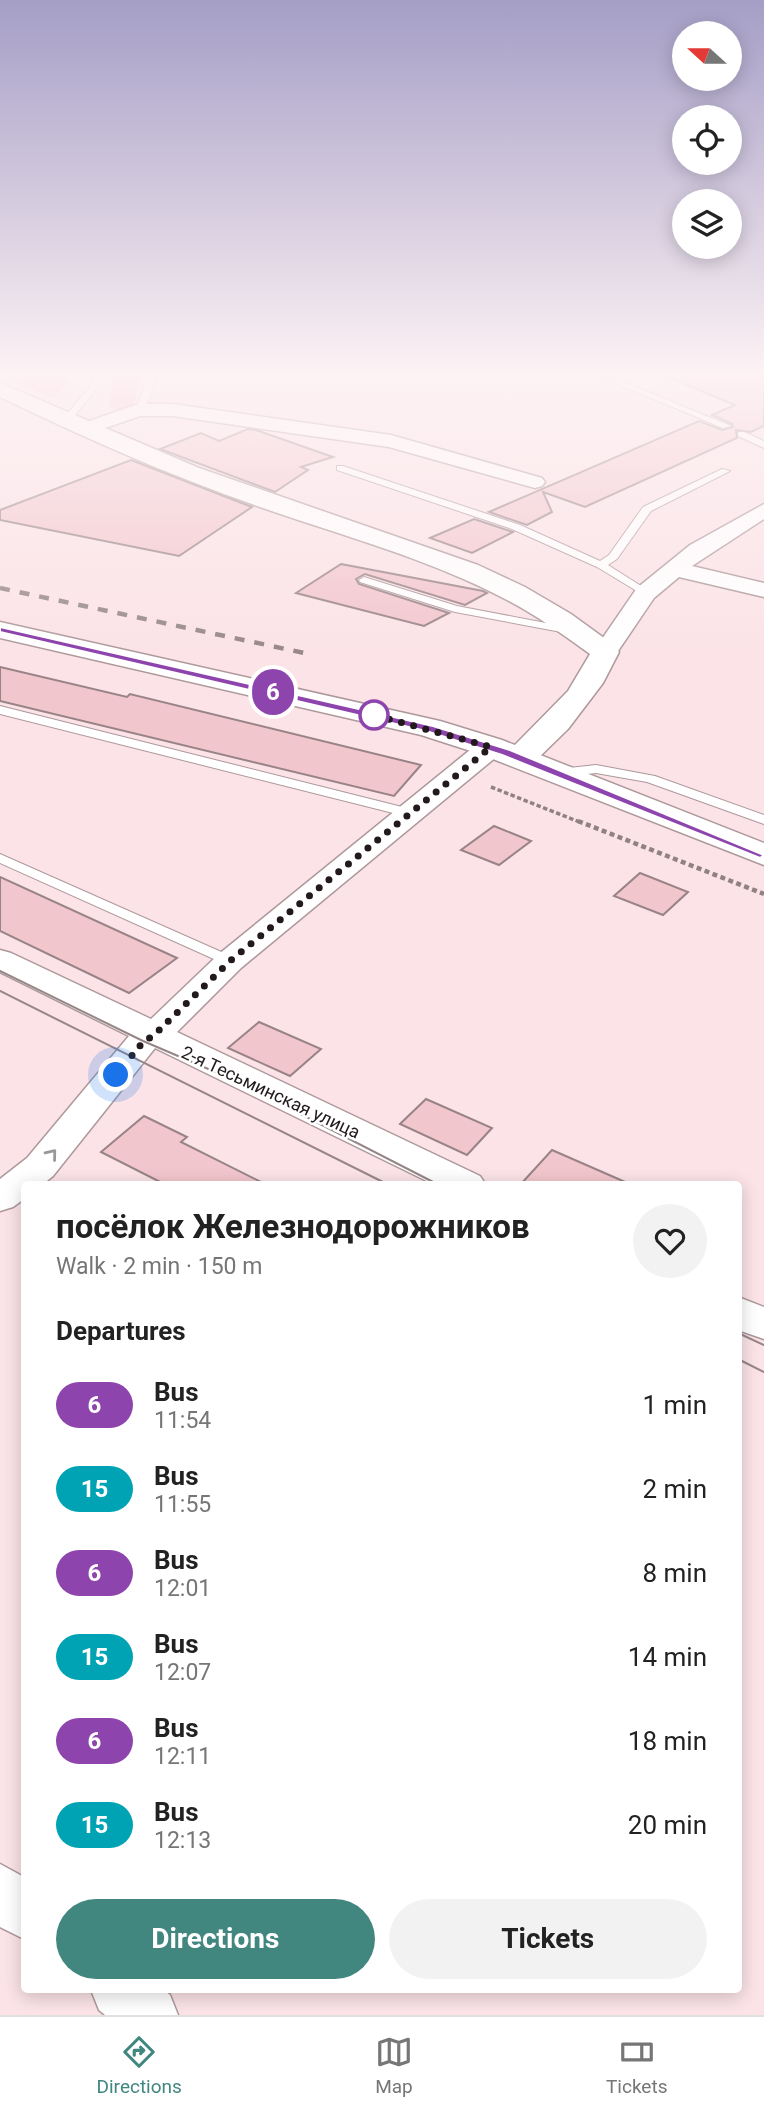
<!DOCTYPE html>
<meta charset="utf-8">
<style>
body{margin:0;font-family:Roboto,sans-serif;background:#f2f2f2;color:#222;height:100vh;display:flex;flex-direction:column;font-size:26px;white-space:nowrap}
*{box-sizing:border-box;margin:0}
p{font-size:23px;color:#767676}
.icon{flex:none;width:38px;height:38px;fill:none;stroke:currentColor;stroke-width:2;stroke-linecap:round;stroke-linejoin:round}
.map{position:relative;flex:1;overflow:hidden}
.sheet{position:absolute;left:21px;top:1181px;width:721px;height:812px;display:flex;flex-direction:column;background:#fff;border-radius:7px;box-shadow:0 4px 18px #0003}
.sheet>*{flex:none}
.badge{padding:0 14px;border-radius:23px;font-size:24px;line-height:46px}
.needle{width:46px;rotate:291deg}
.buttons{position:absolute;left:672px;top:21px;display:grid;gap:14px}
.buttons a{display:grid;place-items:center;width:70px;height:70px;border-radius:50%;background:#fff;box-shadow:0 4px 18px #0003;font-size:35px}
.you{position:absolute;width:35px;height:35px;margin:-18px;border:5px solid #fff;border-radius:50%;background:#1a73e8;box-shadow:0 0 0 10px #1a73e833}
.map>.badge{position:absolute;translate:-50% -50%;box-shadow:0 0 0 4px #fff}
h2{padding:0 35px;font-size:26px;line-height:63px}
.round{display:grid;place-items:center;flex:none;width:74px;height:74px;border-radius:37px;background:#f2f2f2}
.head{display:flex;align-items:center;justify-content:space-between;height:119px;padding:0 35px}
h1{font-size:33px;font-weight:700;line-height:52px}
.cta{display:flex;gap:14px;margin-top:auto;padding:14px 35px}
.cta a{flex:1;height:80px;border-radius:42px;background:#418780;color:#fff;font-size:28px;font-weight:700;line-height:80px;text-align:center}
.cta a+a{background:#f2f2f2;color:#222}
ul{padding:0;list-style:none}
li{display:flex;align-items:center;gap:21px;height:84px;padding:0 35px}
li div{flex:1}
li b{display:block;font-size:26px}
li em{font-style:normal}
li .badge{min-width:77px;font-weight:700;text-align:center}
.tab-bar{display:flex;justify-content:space-around;align-items:center;height:98px;border-top:2px solid #e0e0e0;background:#fff;font-size:19px;color:#767676}
.tab-bar a{display:grid;justify-items:center;gap:4px}
.tab-bar .current{color:#418780}
.map>svg:first-child{display:block}
.green{fill:#f8b1be}
.building{fill:#f2c6cd;stroke:#988386;stroke-width:2}
.lines{fill:none;stroke-linecap:round;stroke-linejoin:round}
.service-casing{stroke:#ad989b;stroke-width:2}
.minor-casing{stroke:#ad989b;stroke-width:3}
.tertiary-casing{stroke:#ad989b;stroke-width:3}
.secondary-casing{stroke:#ad989b;stroke-width:3}
.path-far1{stroke:#918183;stroke-width:3.5;stroke-dasharray:4.5 2.5;stroke-linecap:butt}
.path{stroke:#918183;stroke-width:4.5;stroke-dasharray:5 3.5;stroke-linecap:butt}
.service{fill:#fff;fill-rule:evenodd}
.minor{fill:#fff;fill-rule:evenodd}
.tertiary{fill:#fff;fill-rule:evenodd}
.secondary{fill:#fff;fill-rule:evenodd}
.tram{stroke:#968688;stroke-width:2}
.rail{stroke:#968688;stroke-width:4.5;stroke-dasharray:10 10;stroke-linecap:butt}
.oneway{stroke:#9b9898}
.line{fill:#8e44ad;stroke:#fff;stroke-width:2}
.walk{stroke:#21191a;stroke-width:7;stroke-dasharray:0 12.6}
.stop-dot{fill:#fff;stroke:#8e44ad;stroke-width:3.5}
.labels{text-anchor:middle;dominant-baseline:central;stroke-width:5;stroke-linejoin:round;paint-order:stroke}
.street-label{font-size:18px;fill:#21191a;stroke:#fff}
</style>
<div class="map">
<svg width="764" height="2015" viewBox="0 0 764 2015">
<rect width="100%" height="100%" fill="#fbe3e7"/>
<g class="green">
<polygon points="0,375 58,375 71,380 53,398"/>
<path d="M113,375H141L134,404C125,409 117,412 109,406Z"/>
</g>
<g class="building">
<polygon points="663,375 764,375 764,426 751,432 736,430 737,438 585,507 543,492 552,512 527,525 489,512 699,421 722,430 733,427 732,424 712,415 735,405"/>
<polygon points="248,429 256,430 333,457 301,467 308,470 275,492 160,449 201,433 219,441"/>
<polygon points="131,460 252,507 179,556 0,520 0,510"/>
<polygon points="474,519 513,532 472,553 430,538"/>
<polygon points="341,564 483,591 487,593 465,605 365,574 356,579 359,584 449,613 424,626 296,593"/>
<polygon points="0,667 127,697 130,694 421,765 394,796 0,701"/>
<polygon points="494,826 531,841 499,865 461,850"/>
<polygon points="640,873 688,892 663,915 614,896"/>
<polygon points="0,877 177,958 129,993 0,931"/>
<polygon points="259,1022 321,1049 290,1076 228,1048"/>
<polygon points="426,1099 492,1128 467,1155 400,1124"/>
<polygon points="144,1116 187,1137 181,1142 267,1185 166,1185 101,1152"/>
<polygon points="552,1150 632,1185 520,1185"/>
</g>
<g class="lines">
<defs>
<g id="service">
<polygon points="92,375 100,375 101,383 69,423 63,423 63,419 93,383"/>
<polygon points="149,375 157,375 150,398 141,412 135,412"/>
<polygon points="596,375 607,375 731,426 723,428"/>
<polygon points="738,432 744,432 764,441 764,448 738,436"/>
<polygon points="337,466 343,466 520,525 600,561 609,555 643,507 722,469 730,471 651,511 617,559 608,565 649,591 649,595 645,596 597,567 512,529 337,470"/>
<polygon points="364,577 457,606 572,628 578,631 572,634 455,612 360,582 359,580"/>
<polygon points="0,706 418,811 420,814 413,818 0,714"/>
<polygon points="596,765 655,776 764,815 764,824 647,782 596,773 560,777 553,773 560,769"/>
<polygon points="0,854 235,958 238,961 235,964 225,964 0,863"/>
</g>
<g id="minor">
<polygon points="138,404 173,404 391,435 542,478 545,482 542,486 535,488 389,447 173,416 140,416 85,435 75,429 78,425"/>
<polygon points="764,504 764,519 692,566 764,583 764,597 679,577 654,598 614,657 605,659 596,657 593,652 637,588 690,545"/>
<polygon points="491,739 501,741 505,747 501,753 241,968 177,1032 480,1176 486,1185 435,1185 155,1048 53,1176 42,1185 24,1185 24,1199 13,1207 0,1211 0,1179 27,1158 129,1036 0,972 0,950 11,953 151,1019 219,954 481,741"/>
<polygon points="738,1297 764,1307 764,1339 738,1330"/>
<polygon points="0,1864 24,1877 24,1939 0,1927"/>
<polygon points="91,1990 164,1990 170,1995 178,2015 105,2015 99,2010"/>
</g>
<path id="tertiary" d="M0,383L199,468L478,565L525,587L571,614L615,646L619,652L603,683L568,729L531,765L520,768L509,765L504,758L509,751L568,691L590,654C562,634 535,614 505,599C427,558 343,536 260,507C171,476 85,438 0,397Z"/>
<polygon id="secondary" points="0,622 440,721 502,740 764,843 764,865 480,754 421,735 0,638"/>
</defs>
<use href="#service" class="service-casing"/>
<use href="#minor" class="minor-casing"/>
<use href="#tertiary" class="tertiary-casing"/>
<use href="#secondary" class="secondary-casing"/>
<polyline class="path-far1" points="491,787 582,823"/>
<polyline class="path" points="578,821 764,894"/>
<use href="#service" class="service"/>
<use href="#minor" class="minor"/>
<use href="#tertiary" class="tertiary"/>
<use href="#secondary" class="secondary"/>
<g class="tram">
<polyline points="0,971 143,1041 234,1080 439,1185"/>
<polyline points="0,991 389,1185"/>
<polyline points="738,1333 764,1345"/>
<polyline points="738,1359 764,1372"/>
</g>
<polyline class="rail" points="0,588 309,654"/>
</g>
<defs><path id="oneway-chevron" d="M-2-3.5L2.5 0L-2 3.5" fill="none" stroke-width="1.6" stroke-linecap="round" stroke-linejoin="round" transform="scale(1.75)"/></defs>
<use class="oneway" href="#oneway-chevron" transform="translate(52 1154) rotate(-51)"/>
<linearGradient id="sky" x2="0" y2="1"><stop stop-color="#a59ec6"/><stop offset="0.57" stop-color="#fdf2f4"/><stop offset="1" stop-color="#fdf2f4" stop-opacity="0"/></linearGradient>
<rect width="764" height="657" fill="url(#sky)"/>
<polygon class="line" points="0,627 433,726 510,750 764,855 760,858 502,755 426,731 0,632"/>
<g class="lines">
<polyline class="walk" points="116,1075 144,1041 153,1036 230,961 491,747 374,715"/>
</g>
<circle class="stop-dot" cx="374" cy="715" r="14"/>
<g class="labels">
<g class="street-label">
<text transform="translate(271 1092) rotate(25)">2-я Тесьминская улица</text>
</g>
</g>
</svg>
<div class="buttons">
<a><svg class="needle" viewBox="-14 -14 28 28"><path d="M0-13l5 13h-10z" fill="#e53935"/><path d="M0 13l5-13h-10z" fill="#767676"/></svg></a>
<a><svg class="icon" aria-label="locate" viewBox="0 0 24 24"><circle cx="12" cy="12" r="6"/><path d="M12 2v4M12 18v4M2 12h4M18 12h4"/></svg></a>
<a><svg class="icon" aria-label="layers" viewBox="0 0 24 24"><path d="M12 4l9 5-9 5-9-5zM3 14l9 5 9-5"/></svg></a>
</div>
<div class="you" style="left:116px;top:1075px"></div>
<b class="badge" style="left:273px;top:692px;background:#8e44ad;color:#fff">6</b>
<section class="sheet">
<div class="head"><div><h1>посёлок Железнодорожников</h1><p>Walk · 2 min · 150 m</p></div><a class="round"><svg class="icon" aria-label="heart" viewBox="0 0 24 24"><path d="M12 20l-8-8c-3-5 5-10 8-4 3-6 11-1 8 4z"/></svg></a></div>
<h2>Departures</h2>
<ul>
<li><span class="badge" style="background:#8e44ad;color:#fff">6</span><div><b>Bus</b><p>11:54</p></div><em>1 min</em></li>
<li><span class="badge" style="background:#00a3b4;color:#fff">15</span><div><b>Bus</b><p>11:55</p></div><em>2 min</em></li>
<li><span class="badge" style="background:#8e44ad;color:#fff">6</span><div><b>Bus</b><p>12:01</p></div><em>8 min</em></li>
<li><span class="badge" style="background:#00a3b4;color:#fff">15</span><div><b>Bus</b><p>12:07</p></div><em>14 min</em></li>
<li><span class="badge" style="background:#8e44ad;color:#fff">6</span><div><b>Bus</b><p>12:11</p></div><em>18 min</em></li>
<li><span class="badge" style="background:#00a3b4;color:#fff">15</span><div><b>Bus</b><p>12:13</p></div><em>20 min</em></li>
</ul>
<div class="cta"><a>Directions</a><a>Tickets</a></div>
</section>
</div>
<nav class="tab-bar">
<a class="current"><svg class="icon" aria-label="directions" viewBox="0 0 24 24"><path d="M12 3l9 9-9 9-9-9zM9 14v-3h6M13 9l2 2-2 2"/></svg>Directions</a>
<a><svg class="icon" aria-label="map" viewBox="0 0 24 24"><path d="M3 6l6-2 6 2 6-2v14l-6 2-6-2-6 2zM9 4v14M15 6v14"/></svg>Map</a>
<a><svg class="icon" aria-label="tickets" viewBox="0 0 24 24"><path d="M3 7h18v10H3zM15 7v10"/></svg>Tickets</a>
</nav>
